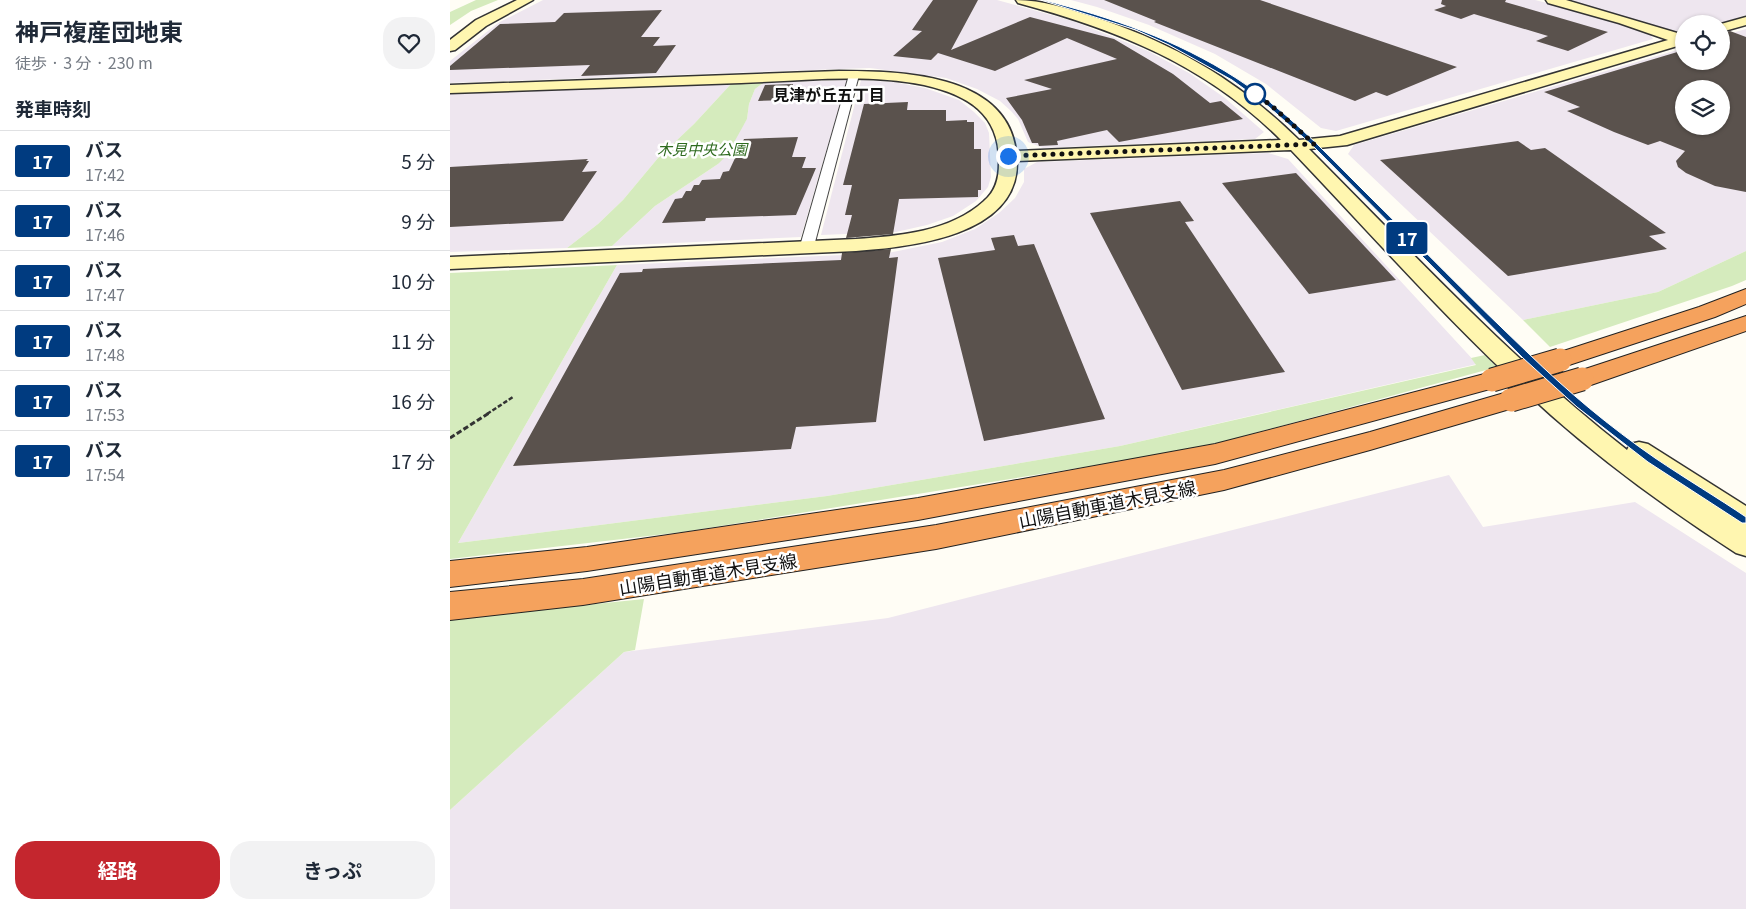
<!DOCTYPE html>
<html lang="ja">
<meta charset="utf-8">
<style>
body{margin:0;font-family:Georgia,"Noto Sans JP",serif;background:#f2f2f3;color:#1f2937;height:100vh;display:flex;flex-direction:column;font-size:19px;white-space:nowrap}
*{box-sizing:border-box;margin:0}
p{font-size:16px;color:#747a83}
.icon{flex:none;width:28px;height:28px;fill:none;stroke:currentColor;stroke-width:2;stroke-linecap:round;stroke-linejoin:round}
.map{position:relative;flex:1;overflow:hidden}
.details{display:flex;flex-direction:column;background:#fff;width:450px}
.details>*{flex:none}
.badge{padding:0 10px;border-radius:4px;font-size:18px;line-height:32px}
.tools{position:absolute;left:1225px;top:15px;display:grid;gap:10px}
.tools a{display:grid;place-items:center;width:55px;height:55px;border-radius:50%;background:#fff;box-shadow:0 1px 4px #0004;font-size:25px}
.you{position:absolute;width:25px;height:25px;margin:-12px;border:4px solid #fff;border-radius:50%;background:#1a73e8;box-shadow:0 0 0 8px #1a73e833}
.map>.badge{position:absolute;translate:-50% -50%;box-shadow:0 0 0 2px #fff}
h2{padding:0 15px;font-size:19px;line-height:45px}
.round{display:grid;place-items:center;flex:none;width:52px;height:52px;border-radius:20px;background:#f2f2f3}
.summary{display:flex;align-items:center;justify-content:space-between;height:85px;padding:0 15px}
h1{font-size:24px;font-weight:700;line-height:38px}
.action{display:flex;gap:10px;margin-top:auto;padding:10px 15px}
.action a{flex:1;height:58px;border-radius:20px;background:#c4262e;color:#fff;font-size:20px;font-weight:700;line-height:58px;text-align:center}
.action a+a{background:#f2f2f3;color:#1f2937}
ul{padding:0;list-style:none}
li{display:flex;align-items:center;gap:15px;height:60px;padding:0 15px;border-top:1px solid #e0e1e3}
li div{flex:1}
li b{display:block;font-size:19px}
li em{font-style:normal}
li .badge{min-width:55px;font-weight:700;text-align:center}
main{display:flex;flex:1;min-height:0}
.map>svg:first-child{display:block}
.industrial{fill:#eee6ef;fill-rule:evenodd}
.green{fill:#d5ebbd}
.building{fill:#5a524d;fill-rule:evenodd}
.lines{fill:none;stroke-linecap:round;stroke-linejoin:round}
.street-casing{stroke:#444;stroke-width:2}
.secondary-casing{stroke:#333;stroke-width:3}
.highway-casing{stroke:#222;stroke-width:2}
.path-far1{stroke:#333;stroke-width:2.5;stroke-dasharray:4.5 2;stroke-linecap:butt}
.path{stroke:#333;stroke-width:3;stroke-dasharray:5.5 2.5;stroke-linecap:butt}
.street{fill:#fff;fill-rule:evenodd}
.secondary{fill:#fff6b0;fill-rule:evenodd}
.highway{fill:#f5a25d;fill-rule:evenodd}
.highway-bridge-casing{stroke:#222;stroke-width:25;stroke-linecap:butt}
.highway-bridge{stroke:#f5a25d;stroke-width:23}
.line{fill:#003b80;stroke:#fff}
.walk{stroke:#111;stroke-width:5;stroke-dasharray:0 9}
.stop-dot{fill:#fff;stroke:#003b80;stroke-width:2.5}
.labels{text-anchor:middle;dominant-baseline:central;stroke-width:5;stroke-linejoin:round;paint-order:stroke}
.far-park-label{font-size:15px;font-style:italic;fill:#2f6b1f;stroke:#fff}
.far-neighbourhood-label{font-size:16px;font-weight:bold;fill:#111;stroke:#fff}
.street-label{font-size:18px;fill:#111;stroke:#fff}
</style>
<main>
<section class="details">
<div class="summary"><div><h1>神戸複産団地東</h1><p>徒歩 · 3 分 · 230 m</p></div><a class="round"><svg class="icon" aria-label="heart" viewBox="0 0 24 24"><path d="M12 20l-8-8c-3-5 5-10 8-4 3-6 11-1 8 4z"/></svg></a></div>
<h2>発車時刻</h2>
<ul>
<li><span class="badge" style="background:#003b80;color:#fff">17</span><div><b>バス</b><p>17:42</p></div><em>5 分</em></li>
<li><span class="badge" style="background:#003b80;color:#fff">17</span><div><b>バス</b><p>17:46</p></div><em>9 分</em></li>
<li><span class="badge" style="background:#003b80;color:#fff">17</span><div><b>バス</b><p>17:47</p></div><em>10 分</em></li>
<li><span class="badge" style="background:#003b80;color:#fff">17</span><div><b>バス</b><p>17:48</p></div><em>11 分</em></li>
<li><span class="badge" style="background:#003b80;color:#fff">17</span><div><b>バス</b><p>17:53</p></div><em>16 分</em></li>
<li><span class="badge" style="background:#003b80;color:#fff">17</span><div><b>バス</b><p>17:54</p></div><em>17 分</em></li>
</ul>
<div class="action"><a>経路</a><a>きっぷ</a></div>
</section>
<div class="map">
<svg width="1296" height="909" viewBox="0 0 1296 909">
<rect width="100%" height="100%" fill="#fffdf5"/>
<g class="industrial">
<polygon points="93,0 547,0 623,21 698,51 739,73 775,98 814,132 805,139 593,148 578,142 568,119 561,111 550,101 527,89 496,78 420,68 0,83 0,61 48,23"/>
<polygon points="621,0 1085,0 1137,13 1200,33 1203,39 886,131 871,128 816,84 765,54 699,25 647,7"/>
<polygon points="1117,0 1296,0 1296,15 1268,24 1234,24 1234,32 1219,30"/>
<path d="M1296,29V251L1208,292L1073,320L898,154L904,145L1234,48V61H1271V36ZM1234,89H1271V126H1234Z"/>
<polygon points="397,80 351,237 162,246 205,206 268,164 297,119 299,104 305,89 313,83"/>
<polygon points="411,80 443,82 475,88 509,100 524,112 535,123 539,133 541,177 538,187 526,201 503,216 477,225 446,232 371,235"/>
<polygon points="281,84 244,124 208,158 173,200 148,224 117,248 0,252 0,94"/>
<polygon points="818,153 838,159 1027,364 670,446 377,496 8,543 167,265 438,253 492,242 525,229 549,213 565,198 574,182 574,169 587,162"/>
<polygon points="999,475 1033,527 1185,502 1296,573 1296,909 0,909 0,810 174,652 438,618"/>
</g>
<g class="green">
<polygon points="26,0 48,0 21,11 0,25 0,12"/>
<polygon points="313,83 305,89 299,104 297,119 277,155 268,164 205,206 162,246 117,248 148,224 173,200 208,158 244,124 281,84"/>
<polygon points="1296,251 1296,280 1282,286 1100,347 1073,320 1208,292"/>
<polygon points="167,265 8,543 377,496 670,446 1026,365 1021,358 1035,355 1047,367 772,442 684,459 233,532 0,559 0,273"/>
<polygon points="194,599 185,650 174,652 0,810 0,619"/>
</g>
<g class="building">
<polygon points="483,0 528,0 501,50 580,17 664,39 723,74 760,103 771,101 793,119 669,142 657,130 607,141 608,145 589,146 588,143 582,143 572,120 556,98 602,89 574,80 667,59 617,38 545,71 488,53 481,60 443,56 472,31 462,30"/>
<polygon points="654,0 810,0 1007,67 937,96 926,92 905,101 704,22 706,21"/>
<polygon points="992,0 1056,0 1055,2 1158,32 1118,51 1086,41 1098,36 1024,14 1011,19 984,10 996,6 991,4"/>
<polygon points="212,10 191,37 210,37 203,46 226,45 206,73 131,76 140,65 0,70 0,66 50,24 105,22 114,13"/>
<path d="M1280,31L1296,37V192L1265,186L1236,173L1228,167L1226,161L1235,151L1210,141L1198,145L1164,132L1117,111L1130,107L1094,92L1234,50V61H1271V34ZM1234,89H1271V126H1234Z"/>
<polygon points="343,84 337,100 308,101 315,85"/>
<polygon points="458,102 457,110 496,110 496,121 517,120 517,122 524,122 524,149 531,149 531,190 528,190 528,197 449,199 443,234 396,238 402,215 395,215 402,185 393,185 414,104"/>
<polygon points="348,137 342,157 356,157 352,168 366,168 346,215 256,218 255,221 212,223 225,199 232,198 236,191 241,191 244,185 249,185 252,180 270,179 273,172 279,171 294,139"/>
<polygon points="1068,141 1081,150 1095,148 1216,233 1199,236 1217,249 1058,276 930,160"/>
<polygon points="138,159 136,161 139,161 132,172 147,171 113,221 0,227 0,167"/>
<polygon points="846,173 946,280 859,294 772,183"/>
<polygon points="730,201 744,221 735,222 835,372 732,390 640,213"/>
<polygon points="564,235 568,246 584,244 655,419 534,441 488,258 545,250 541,238"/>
<polygon points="441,249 439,258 448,257 426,422 346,427 341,449 63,466 170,273 192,272 193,269 391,260 392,253"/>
</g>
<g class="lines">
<defs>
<polygon id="street" points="404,72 409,75 364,246 362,249 352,249 350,246 399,75"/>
<g id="secondary">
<polygon points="67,0 83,0 36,26 5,50 0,51 0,40 26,20"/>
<path d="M566,0C593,0 618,9 644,17C724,43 789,81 849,140L890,136L1218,40L1169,23L1098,3L1096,0H1116L1234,35V44L897,145L859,149C962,252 1061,360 1177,450L1180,444L1189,442L1198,444L1296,506V556L1286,553C1221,511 1159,466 1101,415C1008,333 926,239 841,150L567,161C569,236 461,247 406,251L0,269V257L406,239C449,236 500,232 534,201C546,191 549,178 549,163C550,114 518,95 474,85C415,73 351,81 291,83C194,86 97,90 0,93V85L389,71C449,71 556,73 566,151L831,140C756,65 668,30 568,3Z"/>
<polygon points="1296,17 1296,25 1271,32 1271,24"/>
</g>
<g id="highway">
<polygon points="1296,289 1296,304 1265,317 1110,368 1101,365 1098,360 1101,355 1249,307"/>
<polygon points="1296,316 1296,331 1141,385 1132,387 1123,385 1119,379 1123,373"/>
<polygon points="1042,372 1051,374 1055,380 1051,386 765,464 468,520 137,571 0,587 0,561 137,547 468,498 765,444"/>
<polygon points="1061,391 1070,394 1074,400 1070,406 920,450 774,490 486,549 133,605 0,620 0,592 133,579 486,525 774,470 920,432"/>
</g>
</defs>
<use href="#street" class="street-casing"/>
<use href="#secondary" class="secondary-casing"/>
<use href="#highway" class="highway-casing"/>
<polyline class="path-far1" points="37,414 63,397"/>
<polyline class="path" points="0,438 39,413"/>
<use href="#street" class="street"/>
<use href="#secondary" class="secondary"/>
<use href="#highway" class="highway"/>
<defs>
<g id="highway-bridge">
<polyline points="1042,380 1110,360"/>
<polyline points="1061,400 1132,379"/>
</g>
</defs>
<use href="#highway-bridge" class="highway-bridge-casing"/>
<use href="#highway-bridge" class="highway-bridge"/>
</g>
<path class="line" d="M591,0H593C661,17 727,40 786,78C834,108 873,150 913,190C968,244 1022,300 1078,353C1117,391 1160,427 1205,458C1236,479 1268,498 1296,517V523H1292L1198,462L1127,407L1073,358L862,145L819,107L782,80L719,45L686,30Z"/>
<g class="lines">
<polyline class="walk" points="558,156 864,144 822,106 805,94"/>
</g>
<circle class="stop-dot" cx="805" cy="94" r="10"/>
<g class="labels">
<g class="far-park-label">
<text x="252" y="148">木見中央公園</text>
</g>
<g class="far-neighbourhood-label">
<text x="379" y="94">見津が丘五丁目</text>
</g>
<g class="street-label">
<text transform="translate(657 503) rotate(-11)">山陽自動車道木見支線</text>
<text transform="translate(258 573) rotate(-9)">山陽自動車道木見支線</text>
</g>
</g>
</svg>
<div class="tools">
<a><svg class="icon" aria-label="locate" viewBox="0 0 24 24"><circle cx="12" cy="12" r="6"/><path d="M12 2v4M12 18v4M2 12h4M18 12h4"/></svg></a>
<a><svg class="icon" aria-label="layers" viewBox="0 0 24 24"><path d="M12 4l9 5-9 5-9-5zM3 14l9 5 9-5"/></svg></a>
</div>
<div class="you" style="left:558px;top:156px"></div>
<b class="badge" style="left:957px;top:238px;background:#003b80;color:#fff">17</b>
</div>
</main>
